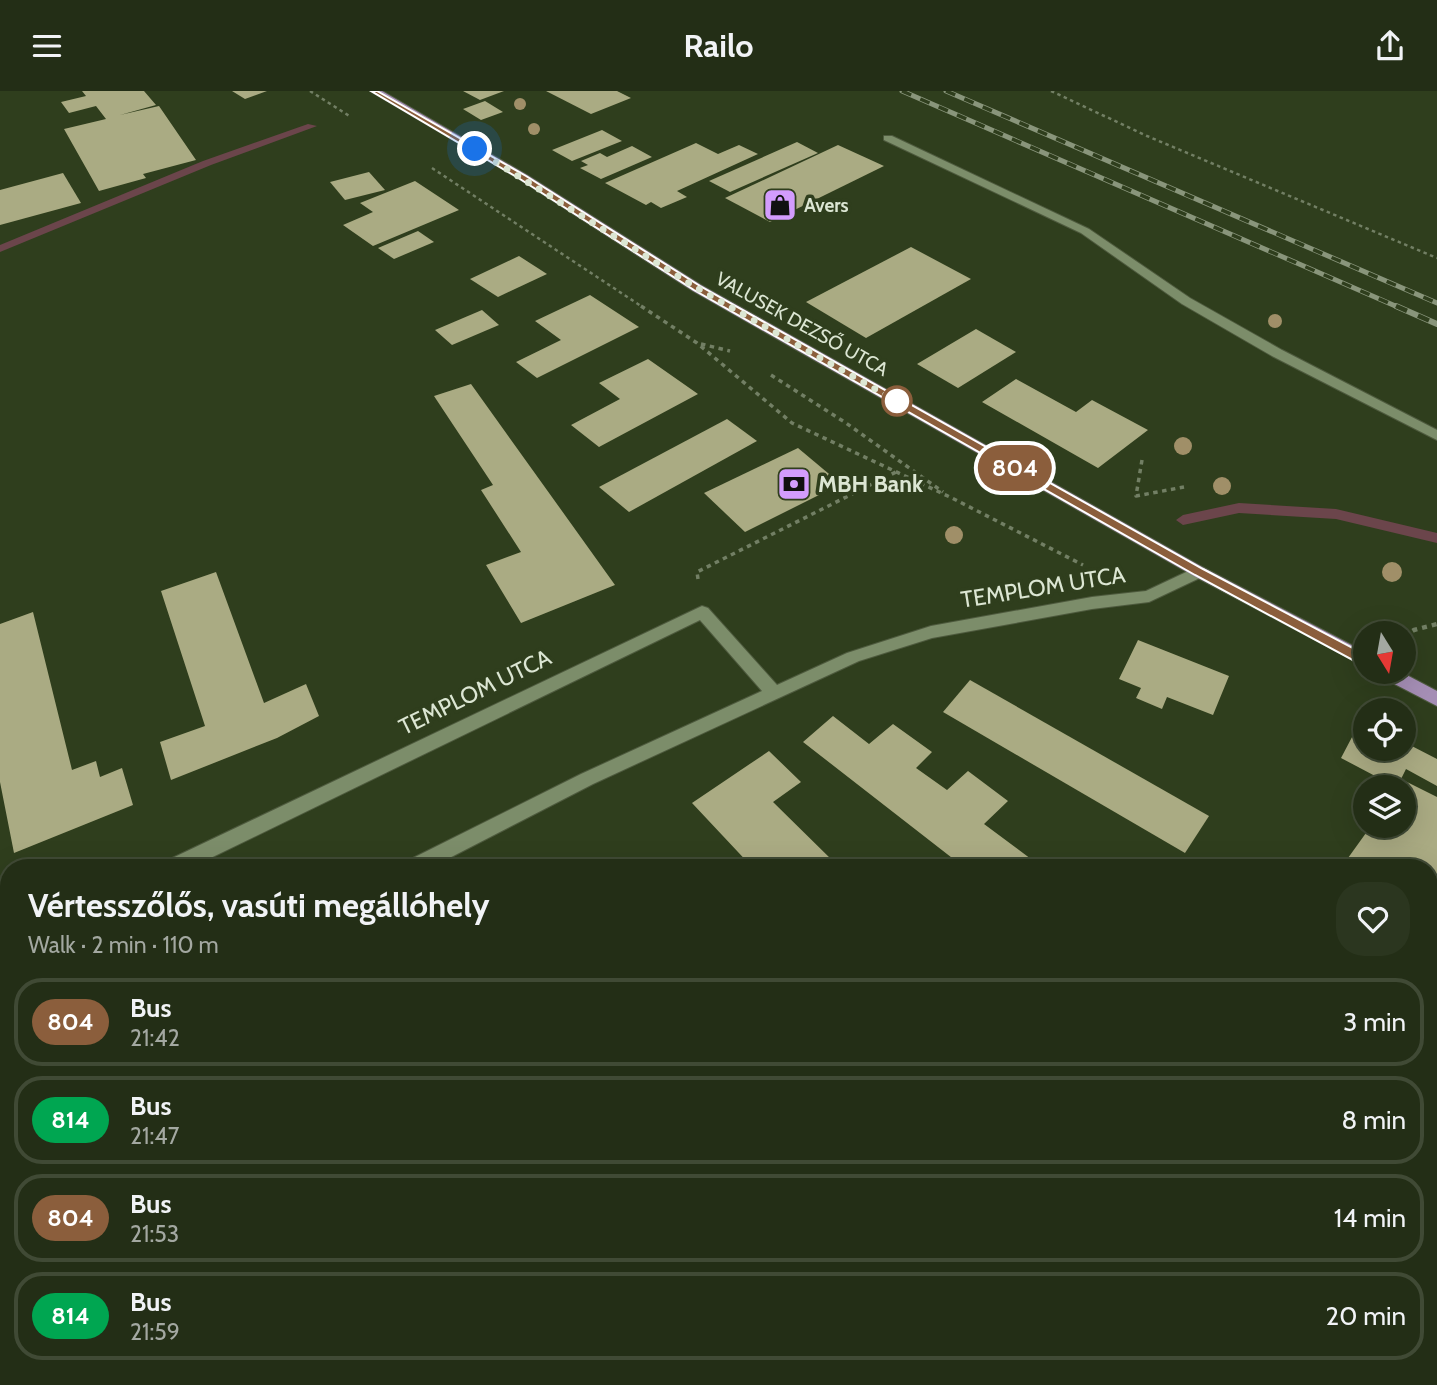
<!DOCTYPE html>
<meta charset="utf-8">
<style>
body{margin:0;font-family:Cabin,sans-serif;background:#2b361f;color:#f1f3f6;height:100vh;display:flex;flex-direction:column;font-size:26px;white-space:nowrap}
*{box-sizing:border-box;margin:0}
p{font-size:23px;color:#a3a8a1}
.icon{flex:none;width:38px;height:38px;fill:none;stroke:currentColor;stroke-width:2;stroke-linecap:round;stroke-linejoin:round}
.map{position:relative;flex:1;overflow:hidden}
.drawer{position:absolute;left:0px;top:768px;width:1438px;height:527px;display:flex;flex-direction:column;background:#232e16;border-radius:28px 28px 0 0;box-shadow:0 7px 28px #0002,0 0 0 2px #404a35}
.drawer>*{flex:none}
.badge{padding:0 14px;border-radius:23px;font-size:24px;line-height:46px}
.needle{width:46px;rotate:169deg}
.controls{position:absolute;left:1353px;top:530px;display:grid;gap:14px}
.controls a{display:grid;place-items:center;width:63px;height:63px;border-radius:50%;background:#232e16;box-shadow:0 7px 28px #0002,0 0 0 2px #404a35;font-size:35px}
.you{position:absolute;width:35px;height:35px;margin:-18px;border:5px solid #fff;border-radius:50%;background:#1a73e8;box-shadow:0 0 0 10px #1a73e833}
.map>.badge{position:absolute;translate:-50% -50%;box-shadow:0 0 0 4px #fff}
.round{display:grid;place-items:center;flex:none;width:74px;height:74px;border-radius:28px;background:#2b361f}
.summary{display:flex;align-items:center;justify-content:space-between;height:119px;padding:0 28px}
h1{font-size:33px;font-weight:800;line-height:52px}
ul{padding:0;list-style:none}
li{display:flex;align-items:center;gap:21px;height:88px;margin:0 14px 10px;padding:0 14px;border:4px solid #404a35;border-radius:28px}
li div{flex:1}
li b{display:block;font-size:26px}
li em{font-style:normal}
li .badge{min-width:77px;font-weight:700;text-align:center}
header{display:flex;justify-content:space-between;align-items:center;height:91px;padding:0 28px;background:#232e16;font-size:32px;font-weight:800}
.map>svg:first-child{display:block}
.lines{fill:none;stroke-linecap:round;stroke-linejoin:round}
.stream{fill:#6b454b;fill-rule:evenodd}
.building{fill:#aaab83}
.service-casing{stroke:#4e5a3e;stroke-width:2}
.minor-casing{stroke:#4e5a3e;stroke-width:2}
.primary-casing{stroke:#4e5a3e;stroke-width:2}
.path-far2{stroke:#727f64;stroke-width:2.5;stroke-dasharray:3.5 3.5;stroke-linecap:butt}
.path-far1{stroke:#727f64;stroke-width:3.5;stroke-dasharray:4.5 4.5;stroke-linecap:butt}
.path{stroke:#727f64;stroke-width:4.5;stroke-dasharray:5 5;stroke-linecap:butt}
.service{fill:#7c8d6a;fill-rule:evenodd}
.minor{fill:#7c8d6a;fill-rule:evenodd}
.primary{fill:#a58eb5;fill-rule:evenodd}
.rail-far1-casing{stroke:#89957b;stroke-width:5}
.rail-casing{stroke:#89957b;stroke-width:6}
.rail-far1{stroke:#2f3e1d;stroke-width:3.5;stroke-dasharray:10;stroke-linecap:butt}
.rail{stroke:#2f3e1d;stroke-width:4.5;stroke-dasharray:12;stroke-linecap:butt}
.tree{fill:#a08f68}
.line{fill:#8b5e3c;stroke:#fff;stroke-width:2}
.walk{stroke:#dce6d3;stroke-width:7;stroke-dasharray:0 12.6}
.stop-dot{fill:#fff;stroke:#8b5e3c;stroke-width:3.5}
.labels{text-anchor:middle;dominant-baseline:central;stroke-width:7;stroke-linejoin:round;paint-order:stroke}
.far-poi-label{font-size:19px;font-weight:bold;fill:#dce6d3;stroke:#2f3e1d;text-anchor:start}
.far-street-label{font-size:19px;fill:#dce6d3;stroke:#2f3e1d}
.poi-label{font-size:23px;font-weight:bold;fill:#dce6d3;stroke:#2f3e1d;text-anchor:start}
.street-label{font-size:23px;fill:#dce6d3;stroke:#2f3e1d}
</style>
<header><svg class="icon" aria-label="menu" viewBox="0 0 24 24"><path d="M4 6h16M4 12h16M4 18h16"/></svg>Railo<svg class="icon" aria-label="share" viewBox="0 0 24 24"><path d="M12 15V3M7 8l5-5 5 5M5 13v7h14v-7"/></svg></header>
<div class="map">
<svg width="1437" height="1294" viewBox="0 0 1437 1294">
<rect width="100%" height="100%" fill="#2f3e1d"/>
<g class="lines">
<g class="stream">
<polygon points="308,33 317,35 211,74 0,161 0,154 203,70"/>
<polygon points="1239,412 1336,418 1437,442 1437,452 1336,428 1239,422 1183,434 1176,429 1183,424"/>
</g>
</g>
<g class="building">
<polygon points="82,0 144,0 156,14 120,24 159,15 196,69 143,83 146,87 99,100 64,38 106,28 96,15 69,22 61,11 86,5"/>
<polygon points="232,0 267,0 245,8"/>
<polygon points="463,0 504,0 480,9"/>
<polygon points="546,0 617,0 631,7 591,23"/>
<polygon points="485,10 503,21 481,29 463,18"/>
<polygon points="602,39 622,50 572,70 552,59"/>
<polygon points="797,51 818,62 730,101 709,90"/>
<polygon points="696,52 718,63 739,54 758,63 677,100 687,106 661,117 651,111 646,114 605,92"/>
<polygon points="838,54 884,75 770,131 725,107"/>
<polygon points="632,55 652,66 601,88 580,77 588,74 581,70 600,62 607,66"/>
<polygon points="369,81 385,99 345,109 330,91"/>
<polygon points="63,82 81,112 0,134 0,99"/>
<polygon points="415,90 459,119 373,155 343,134 373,121 360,112"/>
<polygon points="418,140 434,151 394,168 378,157"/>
<polygon points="911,156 971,188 866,247 806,211"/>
<polygon points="519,165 547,183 498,206 470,188"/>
<polygon points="590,204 639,236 537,287 516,271 561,249 535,230"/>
<polygon points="482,219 499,234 452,254 435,239"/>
<polygon points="976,238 1016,261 958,297 917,273"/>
<polygon points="648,268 698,303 599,356 571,334 620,308 599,292"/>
<polygon points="1016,288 1076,321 1092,309 1148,339 1098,377 982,311"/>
<polygon points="471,293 615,494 521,532 486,474 521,461 481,399 493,394 434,305"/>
<polygon points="727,328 757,350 629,421 599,396"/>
<polygon points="798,357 841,393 745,441 704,402"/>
<polygon points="216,481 264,612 306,593 319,625 277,647 171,689 160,651 205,635 161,500"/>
<polygon points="33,521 72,679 96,670 100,686 122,677 133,714 14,762 0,691 0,533"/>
<polygon points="1138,549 1229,585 1213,624 1167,606 1162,618 1136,607 1141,597 1119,588"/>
<polygon points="970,589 1209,725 1185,762 943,621"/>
<polygon points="833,625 869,653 893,633 932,661 916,677 947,699 968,680 1008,710 984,733 1043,777 965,777 803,651"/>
<polygon points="1361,629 1365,632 1365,658 1404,658 1404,651 1437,668 1437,695 1406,678 1401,688 1437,706 1437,942 1430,938 1430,777 1363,777 1348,767 1371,735 1404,735 1404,696 1396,696 1341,667"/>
<polygon points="769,660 801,691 773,711 834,771 826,777 753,777 692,712"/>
<polygon points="1430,950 1437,955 1437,1144 1430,1139"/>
<polygon points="9,1210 9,1286 72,1286 75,1294 0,1294 0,1217"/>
<polygon points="186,1286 269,1286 260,1294 190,1294"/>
</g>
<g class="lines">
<defs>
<polygon id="service" points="884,45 892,45 1089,138 1190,207 1282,259 1437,339 1437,349 1272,265 1182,213 1081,142 884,49"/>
<g id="minor">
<polygon points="1199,475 1204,477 1207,481 1204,485 1149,511 1092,518 932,547 859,570 593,693 430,777 402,777 405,771 581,683 762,600 700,529 190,777 161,777 164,771 702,515 708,517 777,594 847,562 931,535 1092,506 1146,500"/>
<polygon points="9,847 9,866 0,869 0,850"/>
<polygon points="9,972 9,995 0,999 0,976"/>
</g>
<g id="primary">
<polygon points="370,0 382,0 527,84 701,194 1204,477 1365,561 1365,575 1194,485 693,200 519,88"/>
<polygon points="1379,581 1401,581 1437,600 1437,615 1381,586"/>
</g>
</defs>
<use href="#service" class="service-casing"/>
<use href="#minor" class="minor-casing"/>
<use href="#primary" class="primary-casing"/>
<g class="path-far2">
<polyline points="310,0 351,26"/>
<polyline points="1051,0 1147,45 1437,167"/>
<polyline points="432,77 644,217"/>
</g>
<g class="path-far1">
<polyline points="641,215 697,252 792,332 952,407 1083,474"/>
<polyline points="701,253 730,260"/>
<polyline points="771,284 846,332 943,401"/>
<polyline points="1142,369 1136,405 1184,396"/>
<polyline points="698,488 697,481 896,381"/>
</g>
<polyline class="path" points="1404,545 1414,539 1437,533"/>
<use href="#service" class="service"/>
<use href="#minor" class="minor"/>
<use href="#primary" class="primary"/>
<defs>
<g id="rail-far1">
<polyline points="902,0 1400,217"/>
<polyline points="946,0 1437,212"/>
</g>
<polyline id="rail" points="1396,215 1437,233"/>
</defs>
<use href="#rail-far1" class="rail-far1-casing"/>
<use href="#rail" class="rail-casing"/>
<use href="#rail-far1" class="rail-far1"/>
<use href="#rail" class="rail"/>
</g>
<g class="tree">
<circle cx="520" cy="13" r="6"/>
<circle cx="534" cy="38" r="6"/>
<circle cx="1275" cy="230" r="7"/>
<circle cx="1183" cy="355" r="9"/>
<circle cx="1222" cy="395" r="9"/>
<circle cx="954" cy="444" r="9"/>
<circle cx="1392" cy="481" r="10"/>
</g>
<polygon class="line" points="371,0 377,0 526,85 700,195 1203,478 1370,566 1370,573 1360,573 1195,484 694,199 520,88"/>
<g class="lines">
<polyline class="walk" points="475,58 697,197 907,316 897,310"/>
</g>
<defs>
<symbol id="shop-square" viewBox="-11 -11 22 22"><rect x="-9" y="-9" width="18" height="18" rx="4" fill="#d39cfd" stroke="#2f3e1d"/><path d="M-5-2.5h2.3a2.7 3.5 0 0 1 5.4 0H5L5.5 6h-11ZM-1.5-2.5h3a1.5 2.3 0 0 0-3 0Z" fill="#111"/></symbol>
<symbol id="bank-square" viewBox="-11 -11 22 22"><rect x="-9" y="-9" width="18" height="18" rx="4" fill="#d39cfd" stroke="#2f3e1d"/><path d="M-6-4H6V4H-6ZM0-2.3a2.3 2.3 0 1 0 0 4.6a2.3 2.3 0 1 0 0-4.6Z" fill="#111"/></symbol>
</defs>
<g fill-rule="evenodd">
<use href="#shop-square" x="761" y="95" width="38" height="38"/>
<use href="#bank-square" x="775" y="374" width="38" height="38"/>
</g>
<circle class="stop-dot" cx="897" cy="310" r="14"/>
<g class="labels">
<g class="far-poi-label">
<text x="804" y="114">Avers</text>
</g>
<g class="far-street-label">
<text transform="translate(802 233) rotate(29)">VALUSEK DEZSŐ UTCA</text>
</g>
<g class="poi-label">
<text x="818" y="393">MBH Bank</text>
</g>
<g class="street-label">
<text transform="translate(1043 496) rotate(-9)">TEMPLOM UTCA</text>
<text transform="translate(475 601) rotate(-26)">TEMPLOM UTCA</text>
</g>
</g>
</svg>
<div class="controls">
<a><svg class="needle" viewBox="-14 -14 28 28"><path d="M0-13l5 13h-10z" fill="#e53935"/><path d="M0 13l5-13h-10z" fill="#a3a8a1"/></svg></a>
<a><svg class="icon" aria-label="locate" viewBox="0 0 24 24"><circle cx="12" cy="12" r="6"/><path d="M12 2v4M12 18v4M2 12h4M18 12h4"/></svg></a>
<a><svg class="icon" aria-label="layers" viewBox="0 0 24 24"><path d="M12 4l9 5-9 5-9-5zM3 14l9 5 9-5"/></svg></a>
</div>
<div class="you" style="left:475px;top:58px"></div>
<b class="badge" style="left:1015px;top:377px;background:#8b5e3c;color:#fff">804</b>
<section class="drawer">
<div class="summary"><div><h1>Vértesszőlős, vasúti megállóhely</h1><p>Walk · 2 min · 110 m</p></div><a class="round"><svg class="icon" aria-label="heart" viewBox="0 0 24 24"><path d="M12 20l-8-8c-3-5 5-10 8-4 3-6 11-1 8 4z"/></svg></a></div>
<ul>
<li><span class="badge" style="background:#8b5e3c;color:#fff">804</span><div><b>Bus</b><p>21:42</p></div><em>3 min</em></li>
<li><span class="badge" style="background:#00a651;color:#fff">814</span><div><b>Bus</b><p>21:47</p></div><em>8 min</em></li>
<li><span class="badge" style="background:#8b5e3c;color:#fff">804</span><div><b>Bus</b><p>21:53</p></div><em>14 min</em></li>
<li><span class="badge" style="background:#00a651;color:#fff">814</span><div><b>Bus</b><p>21:59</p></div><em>20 min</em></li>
</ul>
</section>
</div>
